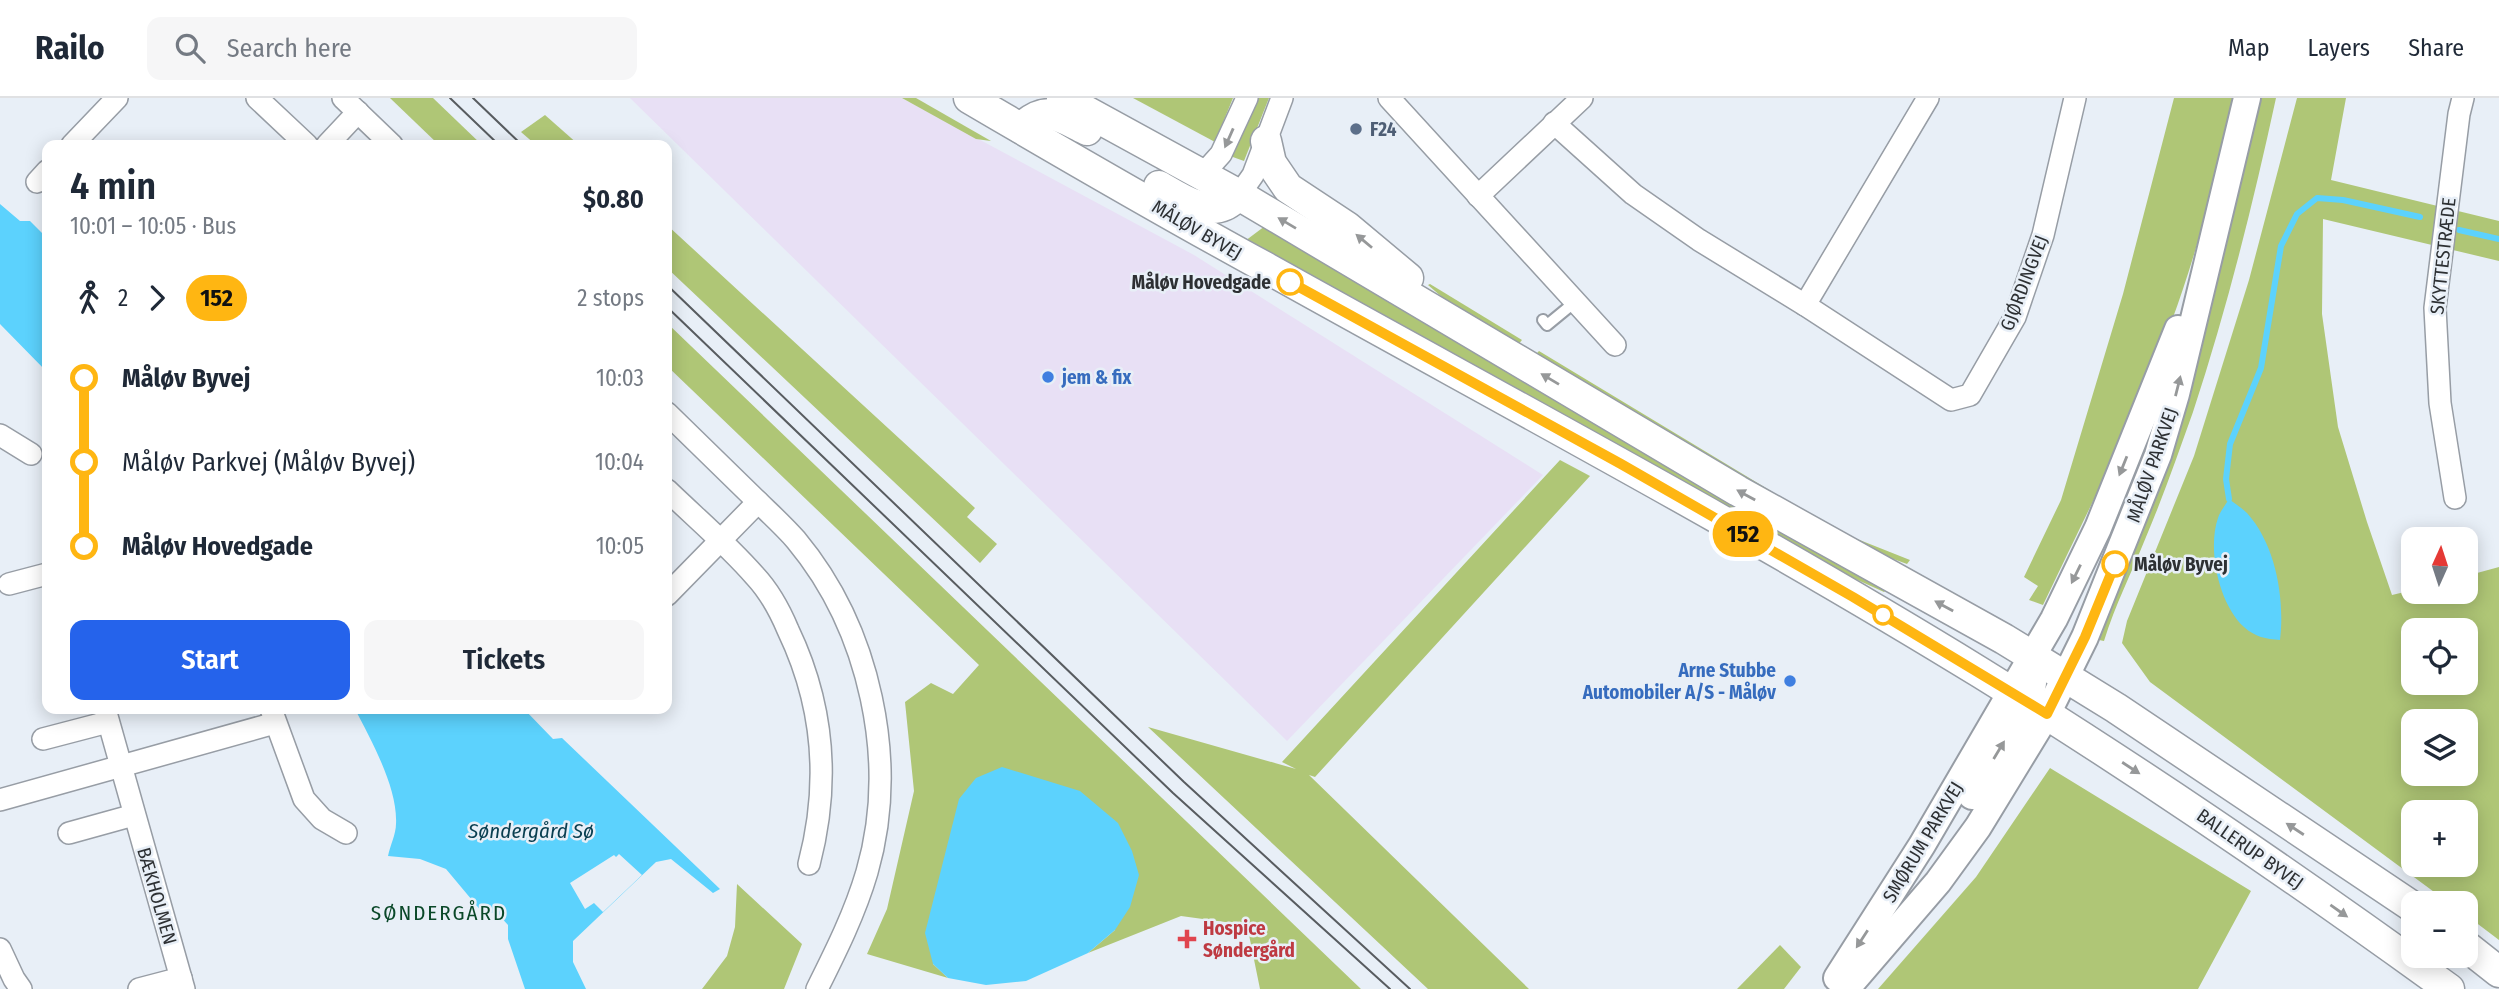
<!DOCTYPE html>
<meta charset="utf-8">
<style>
body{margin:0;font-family:"Fira Sans Condensed",sans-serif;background:#f6f6f7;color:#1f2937;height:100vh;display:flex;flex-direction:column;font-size:26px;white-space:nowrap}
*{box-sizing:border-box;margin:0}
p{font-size:23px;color:#747a83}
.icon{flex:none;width:38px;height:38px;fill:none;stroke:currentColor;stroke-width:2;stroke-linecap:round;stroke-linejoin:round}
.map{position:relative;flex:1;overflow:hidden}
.sheet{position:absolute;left:42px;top:42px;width:630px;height:574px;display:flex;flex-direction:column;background:#fff;border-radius:14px;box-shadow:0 4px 18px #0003}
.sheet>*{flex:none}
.badge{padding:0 14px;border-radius:23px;font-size:24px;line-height:46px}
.needle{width:46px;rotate:3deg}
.tools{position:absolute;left:2401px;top:429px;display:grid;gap:14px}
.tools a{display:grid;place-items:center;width:77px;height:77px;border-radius:14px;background:#fff;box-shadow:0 4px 18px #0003;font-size:35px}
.map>.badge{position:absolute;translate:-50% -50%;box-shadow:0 0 0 4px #fff}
.legs{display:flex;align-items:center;gap:10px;height:77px;padding:0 28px;font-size:23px}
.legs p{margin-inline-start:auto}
.summary{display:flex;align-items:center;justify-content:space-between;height:119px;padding:0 28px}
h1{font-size:38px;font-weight:600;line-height:52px}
.button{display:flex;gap:14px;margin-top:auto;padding:14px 28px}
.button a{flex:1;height:80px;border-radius:14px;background:#2563eb;color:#fff;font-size:28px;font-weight:600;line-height:80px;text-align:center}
.button a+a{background:#f6f6f7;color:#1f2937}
ul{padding:0 28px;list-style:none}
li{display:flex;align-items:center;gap:24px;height:84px;font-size:26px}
li i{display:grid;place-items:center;width:10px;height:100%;margin:0 9px;background:currentColor}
li i::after{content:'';width:18px;height:18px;margin:-9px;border:5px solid;border-radius:50%;background:#fff}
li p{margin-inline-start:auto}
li:first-child i{background:linear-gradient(#0000 50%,currentColor 0)}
li:last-child i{background:linear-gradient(currentColor 50%,#0000 0)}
header{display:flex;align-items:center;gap:42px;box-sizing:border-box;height:98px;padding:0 35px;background:#fff;border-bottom:2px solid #e0e1e3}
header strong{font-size:33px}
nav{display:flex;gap:38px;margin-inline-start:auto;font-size:24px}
.search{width:490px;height:63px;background:#f6f6f7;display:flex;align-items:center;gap:18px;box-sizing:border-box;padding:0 24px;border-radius:14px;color:#747a83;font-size:26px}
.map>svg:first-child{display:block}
.industrial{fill:#e8e0f5}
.green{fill:#afc676;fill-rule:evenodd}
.water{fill:#5cd2fd}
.pier{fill:#e8eff7}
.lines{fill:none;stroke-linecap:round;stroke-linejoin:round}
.stream{stroke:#5cd2fd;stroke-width:6}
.service-casing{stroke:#979da5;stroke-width:14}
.minor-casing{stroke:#979da5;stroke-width:24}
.tertiary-casing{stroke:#979da5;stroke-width:30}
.secondary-casing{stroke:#979da5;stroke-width:33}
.service{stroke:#fff;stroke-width:10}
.minor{stroke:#fff;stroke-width:21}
.tertiary{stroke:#fff;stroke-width:26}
.secondary{stroke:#fff;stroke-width:30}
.tram{stroke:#585c60;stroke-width:2}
.oneway{fill:#969899}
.line-1-casing{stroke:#fff;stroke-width:16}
.line-1{stroke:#ffb612;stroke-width:10}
.service-dot{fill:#5c6f8a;stroke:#e8eff7;stroke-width:2.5}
.stop-1-dot{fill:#fff;stroke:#ffb612;stroke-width:3.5}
.shop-dot{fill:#3f7fe0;stroke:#e8eff7;stroke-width:2.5}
.health-dot{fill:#e0444e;stroke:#e8eff7;stroke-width:2.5}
.labels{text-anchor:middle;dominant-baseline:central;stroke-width:5;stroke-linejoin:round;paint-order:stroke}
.service-label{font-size:19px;font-weight:bold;fill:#4e5e75;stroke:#e8eff7;text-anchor:start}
.street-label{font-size:19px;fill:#2d3033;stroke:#e8eff7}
.stop-label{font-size:19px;font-weight:bold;fill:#2d3033;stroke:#e8eff7;text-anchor:end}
.shop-label{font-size:19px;font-weight:bold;fill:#366cbe;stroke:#e8eff7;text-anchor:start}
.health-label{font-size:19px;font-weight:bold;fill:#be3a42;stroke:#e8eff7;text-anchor:start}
.water-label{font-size:21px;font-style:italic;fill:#083e50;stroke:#e8eff7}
.neighbourhood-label{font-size:21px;letter-spacing:2px;fill:#0a4829;stroke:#e8eff7}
</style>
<header>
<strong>Railo</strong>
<div class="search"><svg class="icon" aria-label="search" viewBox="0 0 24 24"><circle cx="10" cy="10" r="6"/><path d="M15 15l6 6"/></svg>Search here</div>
<nav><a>Map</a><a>Layers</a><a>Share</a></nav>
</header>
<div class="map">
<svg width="2499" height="891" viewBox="0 0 2499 891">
<rect width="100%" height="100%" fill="#e8eff7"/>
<polygon class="industrial" points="630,0 902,0 1194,157 1543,377 1287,643"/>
<g class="green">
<polygon points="390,0 433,0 482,47 439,47"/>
<polygon points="902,0 916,0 991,43 976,41"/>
<polygon points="1133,0 1233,0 1215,44"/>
<polygon points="1255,0 1269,0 1244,63 1230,58"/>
<path d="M2174,0H2236C2217,76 2198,152 2171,225C2135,322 2087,414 2043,507L2029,502L2038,488L2024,479L2061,402L2123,196Z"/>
<path d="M2258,0H2276C2253,106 2227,211 2193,314C2178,356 2163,399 2146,439C2132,474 2115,507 2104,543L2099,542Z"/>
<path d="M2297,0H2346L2331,82L2499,123V163L2323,121L2322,216L2338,329L2367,424L2392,497L2413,492V494H2466V478L2499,469V842L2466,817V805H2449L2150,584L2122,545L2127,523L2194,358L2249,182ZM2413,532H2466V584H2413ZM2413,623H2466V676H2413ZM2413,714H2466V766H2413Z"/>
<polygon points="545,17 579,47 536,47 521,34"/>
<polygon points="1269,125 1886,492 1884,494 1829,469 1565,317 1245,143"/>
<polygon points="667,127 975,410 967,419 997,446 980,465 667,170"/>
<polygon points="1430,186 1522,242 1516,249 1457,212 1428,187"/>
<polygon points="667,225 1361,891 1260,891 1247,827 1181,818 1088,855 1115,832 933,866 948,880 867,856 887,811 914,693 905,604 931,585 953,596 979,567 667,268"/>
<polygon points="1539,253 1837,433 1910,462 1907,466 1855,447 1533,259"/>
<polygon points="1560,362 1590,378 1315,679 1309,677 1529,891 1428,891 1148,629 1296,671 1282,664"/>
<polygon points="2050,670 2251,793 2198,891 1878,891 1976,779"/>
<polygon points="737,786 802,846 784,891 702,891 727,858 735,829"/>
<polygon points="1780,847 1801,869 1784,891 1737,891"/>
</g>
<g class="water">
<polygon points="0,106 20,123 30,123 47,140 47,274 0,226"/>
<path d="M2229,401C2235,406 2242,410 2247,415C2276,447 2285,501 2280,542C2266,541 2255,539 2244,529C2219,506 2207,452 2218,420C2220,414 2225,407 2229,401Z"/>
<path d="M355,611H524L553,641L562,640L720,791L713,795L671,761L656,764L573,843V864L586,891H525L508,841V827L497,815L482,814L446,771L420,761L388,758C390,748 396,736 396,726C398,690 371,642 355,611Z"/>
<polygon points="1002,669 1080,693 1118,725 1132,753 1139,777 1130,809 1115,832 1088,855 1026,883 986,887 948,880 933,866 925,835 959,701 976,680"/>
</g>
<polygon class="pier" points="619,756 642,777 603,814 594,805 585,811 570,785 614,757 616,759"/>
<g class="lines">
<g class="stream">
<polyline points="2459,132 2499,141"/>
<polyline points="2229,401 2226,381 2230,346 2261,270 2281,148 2297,116 2317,100 2343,102 2420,119"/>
</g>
<defs>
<polyline id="service" points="1543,222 1547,227 1575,204"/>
<g id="minor">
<polyline points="257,0 307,47"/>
<polyline points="343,0 392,47"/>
<polyline points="1389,0 1615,247"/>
<polyline points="1554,25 1633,96 1699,142 1805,207 1951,302 1970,297 2015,219 2043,137 2075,0"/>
<polyline points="72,47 117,0"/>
<polyline points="327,47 358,14"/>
<polyline points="1203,76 1221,56 1247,0"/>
<polyline points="37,84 47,73"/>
<polyline points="1239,97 1253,77 1282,0"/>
<polyline points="1478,98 1582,0"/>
<polyline points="1805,207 1928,0"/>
<path d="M667,315C695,342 723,370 751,397C766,412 782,426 796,442C870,531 899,663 867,774C855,815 836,853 817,891"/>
<polyline points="0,337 31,356"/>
<path d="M667,392C696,420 728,447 755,478C769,493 780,513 788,532C824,607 830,686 809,766"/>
<polyline points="2455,400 2440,305 2435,210 2459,16 2463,0"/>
<polyline points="9,486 47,476"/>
<polyline points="667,497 758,404"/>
<polyline points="105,611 184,891"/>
<polyline points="271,611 304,701 322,721 346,735"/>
<polyline points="43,641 108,624"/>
<polyline points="0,702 275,625"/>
<polyline points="69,735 134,717"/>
<polyline points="0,851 14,881 21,891"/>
<polyline points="139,891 181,880"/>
</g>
<g id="tertiary">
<polyline points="1972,698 2029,606 2033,585"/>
<polyline points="1837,880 1922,747 2054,521 2098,430 2178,231"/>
<polyline points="1846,891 1938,784 1978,729 2047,616 2085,539 2158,357 2176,296 2247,0"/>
</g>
<g id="secondary">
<path d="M969,0C1066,57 1164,114 1263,168C1503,302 1747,431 1981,575C2141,674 2297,781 2449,891"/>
<polyline points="1062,0 1239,97 1738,393 2004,541 2116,610 2413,809"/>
<path d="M1021,30C1047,6 1058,18 1087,32"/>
<polyline points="1266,43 1271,65 1288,90 1347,129 1408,180"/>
<path d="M1159,88C1177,98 1203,117 1225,107C1230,105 1235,100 1239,97"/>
<polyline points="2466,848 2499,874"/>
</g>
</defs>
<use href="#service" class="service-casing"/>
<use href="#minor" class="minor-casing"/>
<use href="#tertiary" class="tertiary-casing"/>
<use href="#secondary" class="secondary-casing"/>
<use href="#service" class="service"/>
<use href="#minor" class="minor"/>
<use href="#tertiary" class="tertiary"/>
<use href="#secondary" class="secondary"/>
<g class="tram">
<polyline points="450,0 499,47"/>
<polyline points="473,0 522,47"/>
<polyline points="667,187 1184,684 1410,891"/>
<polyline points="667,209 1173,695 1390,891"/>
</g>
</g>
<defs><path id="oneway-solid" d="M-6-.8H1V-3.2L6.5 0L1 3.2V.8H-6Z" transform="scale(1.75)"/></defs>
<g class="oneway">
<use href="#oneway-solid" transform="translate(1229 40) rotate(114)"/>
<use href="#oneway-solid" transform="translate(1287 125) rotate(-149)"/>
<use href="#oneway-solid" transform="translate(1364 143) rotate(-140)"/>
<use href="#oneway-solid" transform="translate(1550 281) rotate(-149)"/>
<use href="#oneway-solid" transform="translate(2178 288) rotate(-76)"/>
<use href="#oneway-solid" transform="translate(2123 368) rotate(112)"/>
<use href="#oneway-solid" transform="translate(1746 397) rotate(-151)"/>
<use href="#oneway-solid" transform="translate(2076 476) rotate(116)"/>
<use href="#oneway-solid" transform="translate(1944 508) rotate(-151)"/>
<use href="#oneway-solid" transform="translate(1999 652) rotate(-59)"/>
<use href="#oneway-solid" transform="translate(2131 670) rotate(33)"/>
<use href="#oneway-solid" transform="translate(2295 731) rotate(-147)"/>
<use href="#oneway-solid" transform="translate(2339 813) rotate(35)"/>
<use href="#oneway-solid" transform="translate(1862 841) rotate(123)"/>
</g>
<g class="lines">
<defs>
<polyline id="line-1" points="1290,184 1621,366 1853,499 2047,616 2085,539 2115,466"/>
</defs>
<use href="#line-1" class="line-1-casing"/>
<use href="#line-1" class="line-1"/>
</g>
<circle class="service-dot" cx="1356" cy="31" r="7"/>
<g class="stop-1-dot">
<circle cx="1290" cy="184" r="12"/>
<circle cx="2115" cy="466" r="12"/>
<circle cx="1883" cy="517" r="9"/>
</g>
<g class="shop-dot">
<circle cx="1048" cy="279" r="7"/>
<circle cx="1790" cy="583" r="7"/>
</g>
<path class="health-dot" d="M1183.5 830.5h7v7h7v7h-7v7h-7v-7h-7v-7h7z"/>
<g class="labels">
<g class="service-label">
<text x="1370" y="31">F24</text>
</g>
<g class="street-label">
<text transform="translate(1197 132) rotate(30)">MÅLØV BYVEJ</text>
<text transform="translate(2443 158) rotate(-84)">SKYTTESTRÆDE</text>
<text transform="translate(2024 185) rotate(-69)">GJØRDINGVEJ</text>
<text transform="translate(2152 367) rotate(-71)">MÅLØV PARKVEJ</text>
<text transform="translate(1923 744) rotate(-59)">SMØRUM PARKVEJ</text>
<text transform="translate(2250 751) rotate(35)">BALLERUP BYVEJ</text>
<text transform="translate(157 798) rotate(74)">BÆKHOLMEN</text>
</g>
<g class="stop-label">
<text x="1271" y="184">Måløv Hovedgade</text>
<text x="2134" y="466" text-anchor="start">Måløv Byvej</text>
</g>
<g class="shop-label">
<text x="1062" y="279">jem &amp; fix</text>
<text x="1776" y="572" text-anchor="end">Arne Stubbe<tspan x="1776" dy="22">Automobiler A/S - Måløv</tspan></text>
</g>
<g class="health-label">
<text x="1203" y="830">Hospice<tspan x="1203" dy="22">Søndergård</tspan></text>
</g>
<g class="water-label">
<text x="531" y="733">Søndergård Sø</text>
</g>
<g class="neighbourhood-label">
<text x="439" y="815">SØNDERGÅRD</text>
</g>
</g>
</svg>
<div class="tools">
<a><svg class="needle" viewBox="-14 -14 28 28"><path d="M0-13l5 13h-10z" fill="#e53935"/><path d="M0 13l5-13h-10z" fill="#747a83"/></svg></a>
<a><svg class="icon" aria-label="locate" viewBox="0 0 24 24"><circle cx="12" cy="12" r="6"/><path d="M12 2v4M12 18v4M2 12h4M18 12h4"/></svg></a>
<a><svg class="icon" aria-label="layers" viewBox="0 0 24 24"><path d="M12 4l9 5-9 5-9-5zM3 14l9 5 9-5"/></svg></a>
<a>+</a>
<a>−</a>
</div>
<b class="badge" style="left:1743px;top:436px;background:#ffb612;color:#111">152</b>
<section class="sheet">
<div class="summary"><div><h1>4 min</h1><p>10:01 – 10:05 · Bus</p></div><b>$0.80</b></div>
<div class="legs"><svg class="icon" aria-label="walk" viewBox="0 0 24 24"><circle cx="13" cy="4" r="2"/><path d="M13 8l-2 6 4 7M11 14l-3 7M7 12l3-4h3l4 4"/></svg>2<svg class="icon" aria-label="forward" viewBox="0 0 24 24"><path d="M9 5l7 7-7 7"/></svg><b class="badge" style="background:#ffb612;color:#111">152</b><p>2 stops</p></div>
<ul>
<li><i style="color:#ffb612"></i><b>Måløv Byvej</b><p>10:03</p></li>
<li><i style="color:#ffb612"></i><span>Måløv Parkvej (Måløv Byvej)</span><p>10:04</p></li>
<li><i style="color:#ffb612"></i><b>Måløv Hovedgade</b><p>10:05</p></li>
</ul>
<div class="button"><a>Start</a><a>Tickets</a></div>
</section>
</div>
